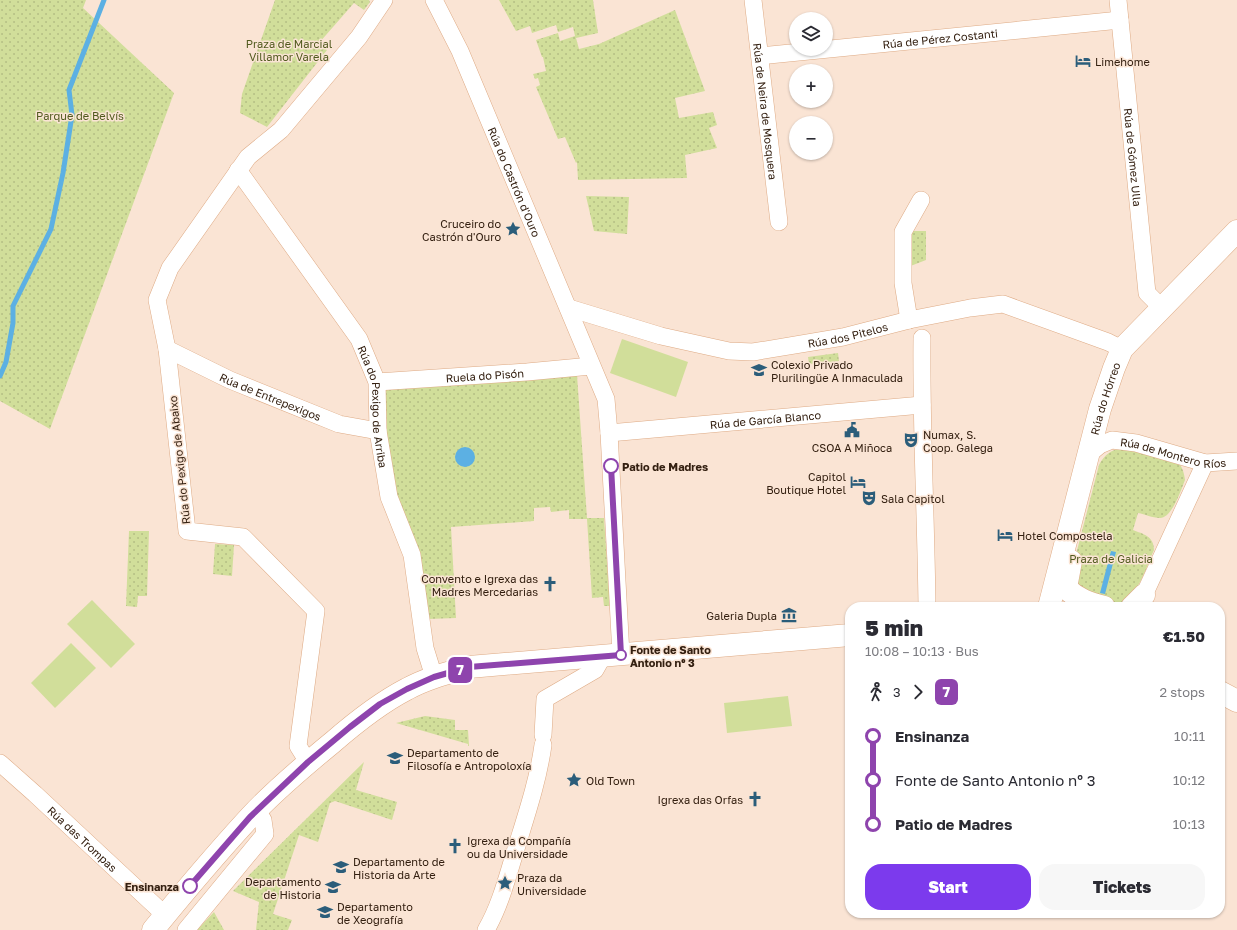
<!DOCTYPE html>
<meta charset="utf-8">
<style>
body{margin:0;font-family:"Golos Text",sans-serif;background:#f7f7f7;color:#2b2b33;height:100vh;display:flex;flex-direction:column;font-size:15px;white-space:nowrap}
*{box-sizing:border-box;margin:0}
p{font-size:13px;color:#7c7c81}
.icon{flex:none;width:22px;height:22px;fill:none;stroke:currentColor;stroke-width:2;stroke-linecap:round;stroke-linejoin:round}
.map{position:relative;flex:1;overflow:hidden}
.drawer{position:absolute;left:845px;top:602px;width:380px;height:316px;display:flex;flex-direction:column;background:#fff;border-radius:16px;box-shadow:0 1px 3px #0004}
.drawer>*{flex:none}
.badge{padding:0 8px;border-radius:6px;font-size:14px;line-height:26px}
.fabs{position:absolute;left:789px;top:12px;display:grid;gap:8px}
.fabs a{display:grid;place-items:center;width:44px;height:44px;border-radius:50%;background:#fff;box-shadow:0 1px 3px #0004;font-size:20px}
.map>.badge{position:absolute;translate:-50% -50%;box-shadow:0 0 0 2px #fff}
.legs{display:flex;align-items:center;gap:6px;height:44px;padding:0 20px;font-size:13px}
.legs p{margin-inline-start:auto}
.overview{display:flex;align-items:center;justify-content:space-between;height:68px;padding:0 20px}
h1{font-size:22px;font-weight:800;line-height:30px}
.button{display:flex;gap:8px;margin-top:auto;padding:8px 20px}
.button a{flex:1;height:46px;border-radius:16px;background:#7c3aed;color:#fff;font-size:16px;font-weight:800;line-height:46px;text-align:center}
.button a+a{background:#f7f7f7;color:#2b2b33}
ul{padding:0 20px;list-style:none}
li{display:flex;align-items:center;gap:14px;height:44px;font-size:15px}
li i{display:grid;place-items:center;width:6px;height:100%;margin:0 5px;background:currentColor}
li i::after{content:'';width:10px;height:10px;margin:-5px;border:3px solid;border-radius:50%;background:#fff}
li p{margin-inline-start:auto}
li:first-child i{background:linear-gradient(#0000 50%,currentColor 0)}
li:last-child i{background:linear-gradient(currentColor 50%,#0000 0)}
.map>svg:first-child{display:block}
.grass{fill:#d1de9a}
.park{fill:url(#park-dots)}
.water{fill:#5cb0e3}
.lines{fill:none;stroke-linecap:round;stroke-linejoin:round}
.stream{stroke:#5cb0e3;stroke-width:5}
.street-casing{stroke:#deaa84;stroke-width:18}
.secondary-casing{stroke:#deaa84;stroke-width:23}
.street{stroke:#fff;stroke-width:17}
.secondary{stroke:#fff;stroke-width:22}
.line-1-casing{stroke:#fff;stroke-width:9}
.line-1{stroke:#8e44ad;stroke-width:6}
.stop-1-dot{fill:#fff;stroke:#8e44ad;stroke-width:2}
.labels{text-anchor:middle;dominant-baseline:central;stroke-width:3;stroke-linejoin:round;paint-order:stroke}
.street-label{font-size:11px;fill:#342011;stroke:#fae4d4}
.park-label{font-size:11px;fill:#515a1e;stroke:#fae4d4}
.poi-label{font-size:11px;fill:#342011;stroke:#fae4d4;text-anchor:start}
.stop-label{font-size:11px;font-weight:bold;fill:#342011;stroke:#fae4d4;text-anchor:start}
</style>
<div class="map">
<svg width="1237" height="930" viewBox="0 0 1237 930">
<defs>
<pattern id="park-dots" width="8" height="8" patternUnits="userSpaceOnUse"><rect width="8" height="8" fill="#d1de9a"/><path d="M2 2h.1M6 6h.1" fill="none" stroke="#b4be84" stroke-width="1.8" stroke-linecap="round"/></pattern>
</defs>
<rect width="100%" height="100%" fill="#fae4d4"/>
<g class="grass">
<polygon points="622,339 688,362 676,397 610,373"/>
<polygon points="92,600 135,644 111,668 67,624"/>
<polygon points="71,643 96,668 55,708 31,683"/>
<polygon points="788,696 792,726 727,733 724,703"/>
</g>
<g class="park">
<polygon points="0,0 86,0 83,8 174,93 50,429 0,401"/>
<polygon points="275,0 369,0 370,2 364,10 354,3 319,43 327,50 267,127 240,113 242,94"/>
<polygon points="499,0 593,0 598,33 576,38 579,49 599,44 675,10 705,91 675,98 679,118 713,112 717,125 709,128 717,148 685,155 687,178 578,180 577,162 576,163 565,137 558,139 536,87 540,85 538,78 535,79 533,74 546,71 543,57 542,57 536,40 558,33 560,41 575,36 573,27 558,32 556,25 532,33 530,26 516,31"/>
<polygon points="586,196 629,197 627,234 594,231"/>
<polygon points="910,231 926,231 926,260 908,267"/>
<polygon points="838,353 839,361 809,364 808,357"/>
<polygon points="577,375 587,518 604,518 610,606 604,606 603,597 592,598 587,519 569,519 569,510 551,512 550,507 534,508 534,521 451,527 456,618 428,619 391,486 382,389"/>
<path d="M1122,448C1132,450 1167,454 1174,459C1181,463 1184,471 1185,480C1181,490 1172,518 1160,518C1152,518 1145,514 1138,513L1133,530C1143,534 1154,536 1154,550C1146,567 1136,605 1113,604C1103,603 1091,597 1081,594L1072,570L1099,465C1104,455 1111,450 1122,448Z"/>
<polygon points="129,531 149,531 147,596 138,596 137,607 126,606"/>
<polygon points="215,544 234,545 232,576 213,574"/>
<polygon points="425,716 455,720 455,730 468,730 469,746 468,746 468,744 396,723"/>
<polygon points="364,762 356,790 397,802 392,820 335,801 330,803 318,842 299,835 273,914 292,920 288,930 256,930 259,902 233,891"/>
<polygon points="214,912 224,930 197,930"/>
</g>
<g class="water">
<circle cx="465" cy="457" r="10"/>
<polygon points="1111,551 1116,552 1105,594 1100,593"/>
</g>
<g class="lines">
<polyline class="stream" points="0,376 6,362 13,323 13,306 51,229 63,173 72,115 69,90 104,0"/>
<defs>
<g id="street">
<path id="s1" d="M434,0L460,51L606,399L609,433L621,655"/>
<path id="s2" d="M753,0L779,222"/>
<path id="s3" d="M1118,0L1147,293L1162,308"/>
<path id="s4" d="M760,56L1120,20"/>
<path id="s5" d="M238,170L359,339L377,382L378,431L389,497L412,555L425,648L434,677"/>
<path id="s6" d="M569,308L661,336L729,351L753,352L843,337L909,320L970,308L1003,304L1108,342L1122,349"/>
<polyline points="909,320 903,283 903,232 921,200"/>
<path d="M922,338C921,428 926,517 927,607"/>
<path id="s7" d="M167,349L230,380L339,424L378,431"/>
<path id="s8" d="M377,382L527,372L591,366"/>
<path id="s9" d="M609,433L922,405"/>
<path id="s10" d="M1089,454L1100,445L1112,440L1136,443L1205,463L1237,461"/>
<polyline points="1139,606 1205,463"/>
<polyline points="543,735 545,699 595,670 603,656"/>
<polyline points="308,762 298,746 316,611 243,537 187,531 167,349 157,300 170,268 248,157 281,130 359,37 384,0"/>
<path id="s11" d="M0,763L35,794L165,915"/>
<polyline points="186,930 265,834 263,820 257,810"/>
<path d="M486,930C500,906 507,878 515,852C526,816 538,781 543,745"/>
</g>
<g id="secondary">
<path d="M1071,561L1066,588C1077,599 1089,603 1104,607"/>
<path id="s12" d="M1049,607L1100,409L1114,368L1122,349L1237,231"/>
<polyline points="1132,607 1144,595"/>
<polyline points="1220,692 1237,701"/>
<path d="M153,930C184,892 216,854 250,817C274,791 305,765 333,742C356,722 380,703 407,689C427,678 448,673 469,667L850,635"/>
</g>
</defs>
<use href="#street" class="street-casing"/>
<use href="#secondary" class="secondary-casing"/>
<use href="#street" class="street"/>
<use href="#secondary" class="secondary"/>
</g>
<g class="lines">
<defs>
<polyline id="line-1" points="190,886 250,817 308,762 350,727 380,704 407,689 434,677 469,667 621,655 611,466"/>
</defs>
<use href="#line-1" class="line-1-casing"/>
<use href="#line-1" class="line-1"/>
</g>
<defs>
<symbol id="hotel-bare" viewBox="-9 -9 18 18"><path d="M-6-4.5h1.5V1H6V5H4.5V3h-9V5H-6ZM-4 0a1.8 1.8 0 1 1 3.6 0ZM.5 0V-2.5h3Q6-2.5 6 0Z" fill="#2b5d7a" stroke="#fae4d4" stroke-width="2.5" paint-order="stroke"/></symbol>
<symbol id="sight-bare" viewBox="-9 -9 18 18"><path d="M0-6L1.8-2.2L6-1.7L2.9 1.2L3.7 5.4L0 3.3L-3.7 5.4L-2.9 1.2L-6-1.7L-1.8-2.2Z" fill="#2b5d7a" stroke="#fae4d4" stroke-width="2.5" paint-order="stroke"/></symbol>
<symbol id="school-bare" viewBox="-9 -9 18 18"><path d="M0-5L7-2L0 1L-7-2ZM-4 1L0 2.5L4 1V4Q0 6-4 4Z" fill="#2b5d7a" stroke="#fae4d4" stroke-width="2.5" paint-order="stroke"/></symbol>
<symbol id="civic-bare" viewBox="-9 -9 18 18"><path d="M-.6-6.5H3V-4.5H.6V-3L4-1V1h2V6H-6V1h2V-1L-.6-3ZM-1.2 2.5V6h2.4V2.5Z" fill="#2b5d7a" stroke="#fae4d4" stroke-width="2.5" paint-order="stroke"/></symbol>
<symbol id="theatre-bare" viewBox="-9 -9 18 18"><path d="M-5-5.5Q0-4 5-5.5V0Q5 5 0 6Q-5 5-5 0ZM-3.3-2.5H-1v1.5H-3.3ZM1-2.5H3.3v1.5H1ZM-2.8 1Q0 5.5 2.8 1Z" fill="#2b5d7a" stroke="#fae4d4" stroke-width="2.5" paint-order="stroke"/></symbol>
<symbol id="church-bare" viewBox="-9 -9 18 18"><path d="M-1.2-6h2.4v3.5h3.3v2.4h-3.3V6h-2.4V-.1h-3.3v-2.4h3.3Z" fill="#2b5d7a" stroke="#fae4d4" stroke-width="2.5" paint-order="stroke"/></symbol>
<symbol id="museum-bare" viewBox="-9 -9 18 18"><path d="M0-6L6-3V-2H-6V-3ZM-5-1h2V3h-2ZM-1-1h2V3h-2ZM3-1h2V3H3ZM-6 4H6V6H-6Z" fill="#2b5d7a" stroke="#fae4d4" stroke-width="2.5" paint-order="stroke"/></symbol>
<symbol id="university-bare" viewBox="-9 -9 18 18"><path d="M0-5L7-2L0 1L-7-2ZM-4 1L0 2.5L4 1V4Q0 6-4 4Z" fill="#2b5d7a" stroke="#fae4d4" stroke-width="2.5" paint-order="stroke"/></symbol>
</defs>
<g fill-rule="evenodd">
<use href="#hotel-bare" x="1072" y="50" width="22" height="22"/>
<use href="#sight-bare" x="502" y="218" width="22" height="22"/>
<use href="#school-bare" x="748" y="359" width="22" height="22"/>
<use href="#civic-bare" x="841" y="419" width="22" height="22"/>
<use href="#theatre-bare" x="900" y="429" width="22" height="22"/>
<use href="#hotel-bare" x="847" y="471" width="22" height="22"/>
<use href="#theatre-bare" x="858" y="487" width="22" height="22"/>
<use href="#hotel-bare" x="994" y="524" width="22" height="22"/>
<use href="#church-bare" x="539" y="573" width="22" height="22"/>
<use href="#museum-bare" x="778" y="604" width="22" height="22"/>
<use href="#university-bare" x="384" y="747" width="22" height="22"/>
<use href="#sight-bare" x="563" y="769" width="22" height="22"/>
<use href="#church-bare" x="744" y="788" width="22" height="22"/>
<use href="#church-bare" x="444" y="835" width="22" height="22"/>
<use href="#university-bare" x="330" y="856" width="22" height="22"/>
<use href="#sight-bare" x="494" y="872" width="22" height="22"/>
<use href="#university-bare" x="322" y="876" width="22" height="22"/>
<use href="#university-bare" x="314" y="901" width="22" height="22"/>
</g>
<g class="stop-1-dot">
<circle cx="611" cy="466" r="7"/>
<circle cx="621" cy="655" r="5"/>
<circle cx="190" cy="886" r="7"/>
</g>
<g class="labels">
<g class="street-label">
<text stroke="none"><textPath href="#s4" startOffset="181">Rúa de Pérez Costanti</textPath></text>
<text stroke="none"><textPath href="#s2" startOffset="112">Rúa de Neira de Mosquera</textPath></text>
<text stroke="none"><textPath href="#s3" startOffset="158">Rúa de Gómez Ulla</textPath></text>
<text stroke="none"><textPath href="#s1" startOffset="199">Rúa do Castrón d'Ouro</textPath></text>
<text stroke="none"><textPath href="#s6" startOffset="286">Rúa dos Pitelos</textPath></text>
<text stroke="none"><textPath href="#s8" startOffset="108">Ruela do Pisón</textPath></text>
<text stroke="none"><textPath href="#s7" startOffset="114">Rúa de Entrepexigos</textPath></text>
<text stroke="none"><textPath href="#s12" startOffset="216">Rúa do Hórreo</textPath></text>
<text stroke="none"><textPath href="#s5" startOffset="278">Rúa do Pexigo de Arriba</textPath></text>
<text stroke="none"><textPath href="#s9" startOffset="157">Rúa de García Blanco</textPath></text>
<text stroke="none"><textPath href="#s10" startOffset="90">Rúa de Montero Ríos</textPath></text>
<text transform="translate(179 460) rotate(-96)">Rúa do Pexigo de Abaixo</text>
<text stroke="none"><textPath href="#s11" startOffset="112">Rúa das Trompas</textPath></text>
</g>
<g class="park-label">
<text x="289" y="43">Praza de Marcial<tspan x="289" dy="13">Villamor Varela</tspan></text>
<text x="80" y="115">Parque de Belvís</text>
<text x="1111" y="558">Praza de Galicia</text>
</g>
<g class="poi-label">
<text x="1095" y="61">Limehome</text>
<text x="501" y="223" text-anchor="end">Cruceiro do<tspan x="501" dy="13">Castrón d'Ouro</tspan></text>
<text x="771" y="364">Colexio Privado<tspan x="771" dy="13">Plurilingüe A Inmaculada</tspan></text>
<text x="923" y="434">Numax, S.<tspan x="923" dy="13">Coop. Galega</tspan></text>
<text x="852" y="447" text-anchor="middle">CSOA A Miñoca</text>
<text x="846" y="476" text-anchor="end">Capitol<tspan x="846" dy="13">Boutique Hotel</tspan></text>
<text x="881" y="498">Sala Capitol</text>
<text x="1017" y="535">Hotel Compostela</text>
<text x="538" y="578" text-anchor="end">Convento e Igrexa das<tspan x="538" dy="13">Madres Mercedarias</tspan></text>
<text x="777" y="615" text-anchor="end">Galeria Dupla</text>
<text x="407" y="752">Departamento de<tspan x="407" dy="13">Filosofía e Antropoloxía</tspan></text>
<text x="586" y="780">Old Town</text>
<text x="743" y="799" text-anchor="end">Igrexa das Orfas</text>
<text x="467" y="840">Igrexa da Compañía<tspan x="467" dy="13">ou da Universidade</tspan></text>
<text x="353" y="861">Departamento de<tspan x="353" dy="13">Historia da Arte</tspan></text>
<text x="517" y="877">Praza da<tspan x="517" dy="13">Universidade</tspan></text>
<text x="321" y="881" text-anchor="end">Departamento<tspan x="321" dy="13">de Historia</tspan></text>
<text x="337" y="906">Departamento<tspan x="337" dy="13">de Xeografía</tspan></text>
</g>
<g class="stop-label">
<text x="622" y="466">Patio de Madres</text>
<text x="630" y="649">Fonte de Santo<tspan x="630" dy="13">Antonio nº 3</tspan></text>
<text x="179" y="886" text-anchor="end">Ensinanza</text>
</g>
</g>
</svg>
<div class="fabs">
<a><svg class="icon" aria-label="layers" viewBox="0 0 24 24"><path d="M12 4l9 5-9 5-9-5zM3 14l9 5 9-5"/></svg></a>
<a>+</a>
<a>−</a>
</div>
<b class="badge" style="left:460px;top:670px;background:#8e44ad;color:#fff">7</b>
<section class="drawer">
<div class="overview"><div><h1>5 min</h1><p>10:08 – 10:13 · Bus</p></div><b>€1.50</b></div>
<div class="legs"><svg class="icon" aria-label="walk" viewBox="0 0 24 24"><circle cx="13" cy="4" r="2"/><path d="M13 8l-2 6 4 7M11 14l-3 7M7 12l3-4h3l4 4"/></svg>3<svg class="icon" aria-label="forward" viewBox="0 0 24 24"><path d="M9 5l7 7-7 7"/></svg><b class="badge" style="background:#8e44ad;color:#fff">7</b><p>2 stops</p></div>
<ul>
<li><i style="color:#8e44ad"></i><b>Ensinanza</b><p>10:11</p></li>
<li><i style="color:#8e44ad"></i><span>Fonte de Santo Antonio nº 3</span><p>10:12</p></li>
<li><i style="color:#8e44ad"></i><b>Patio de Madres</b><p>10:13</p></li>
</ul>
<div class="button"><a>Start</a><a>Tickets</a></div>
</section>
</div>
